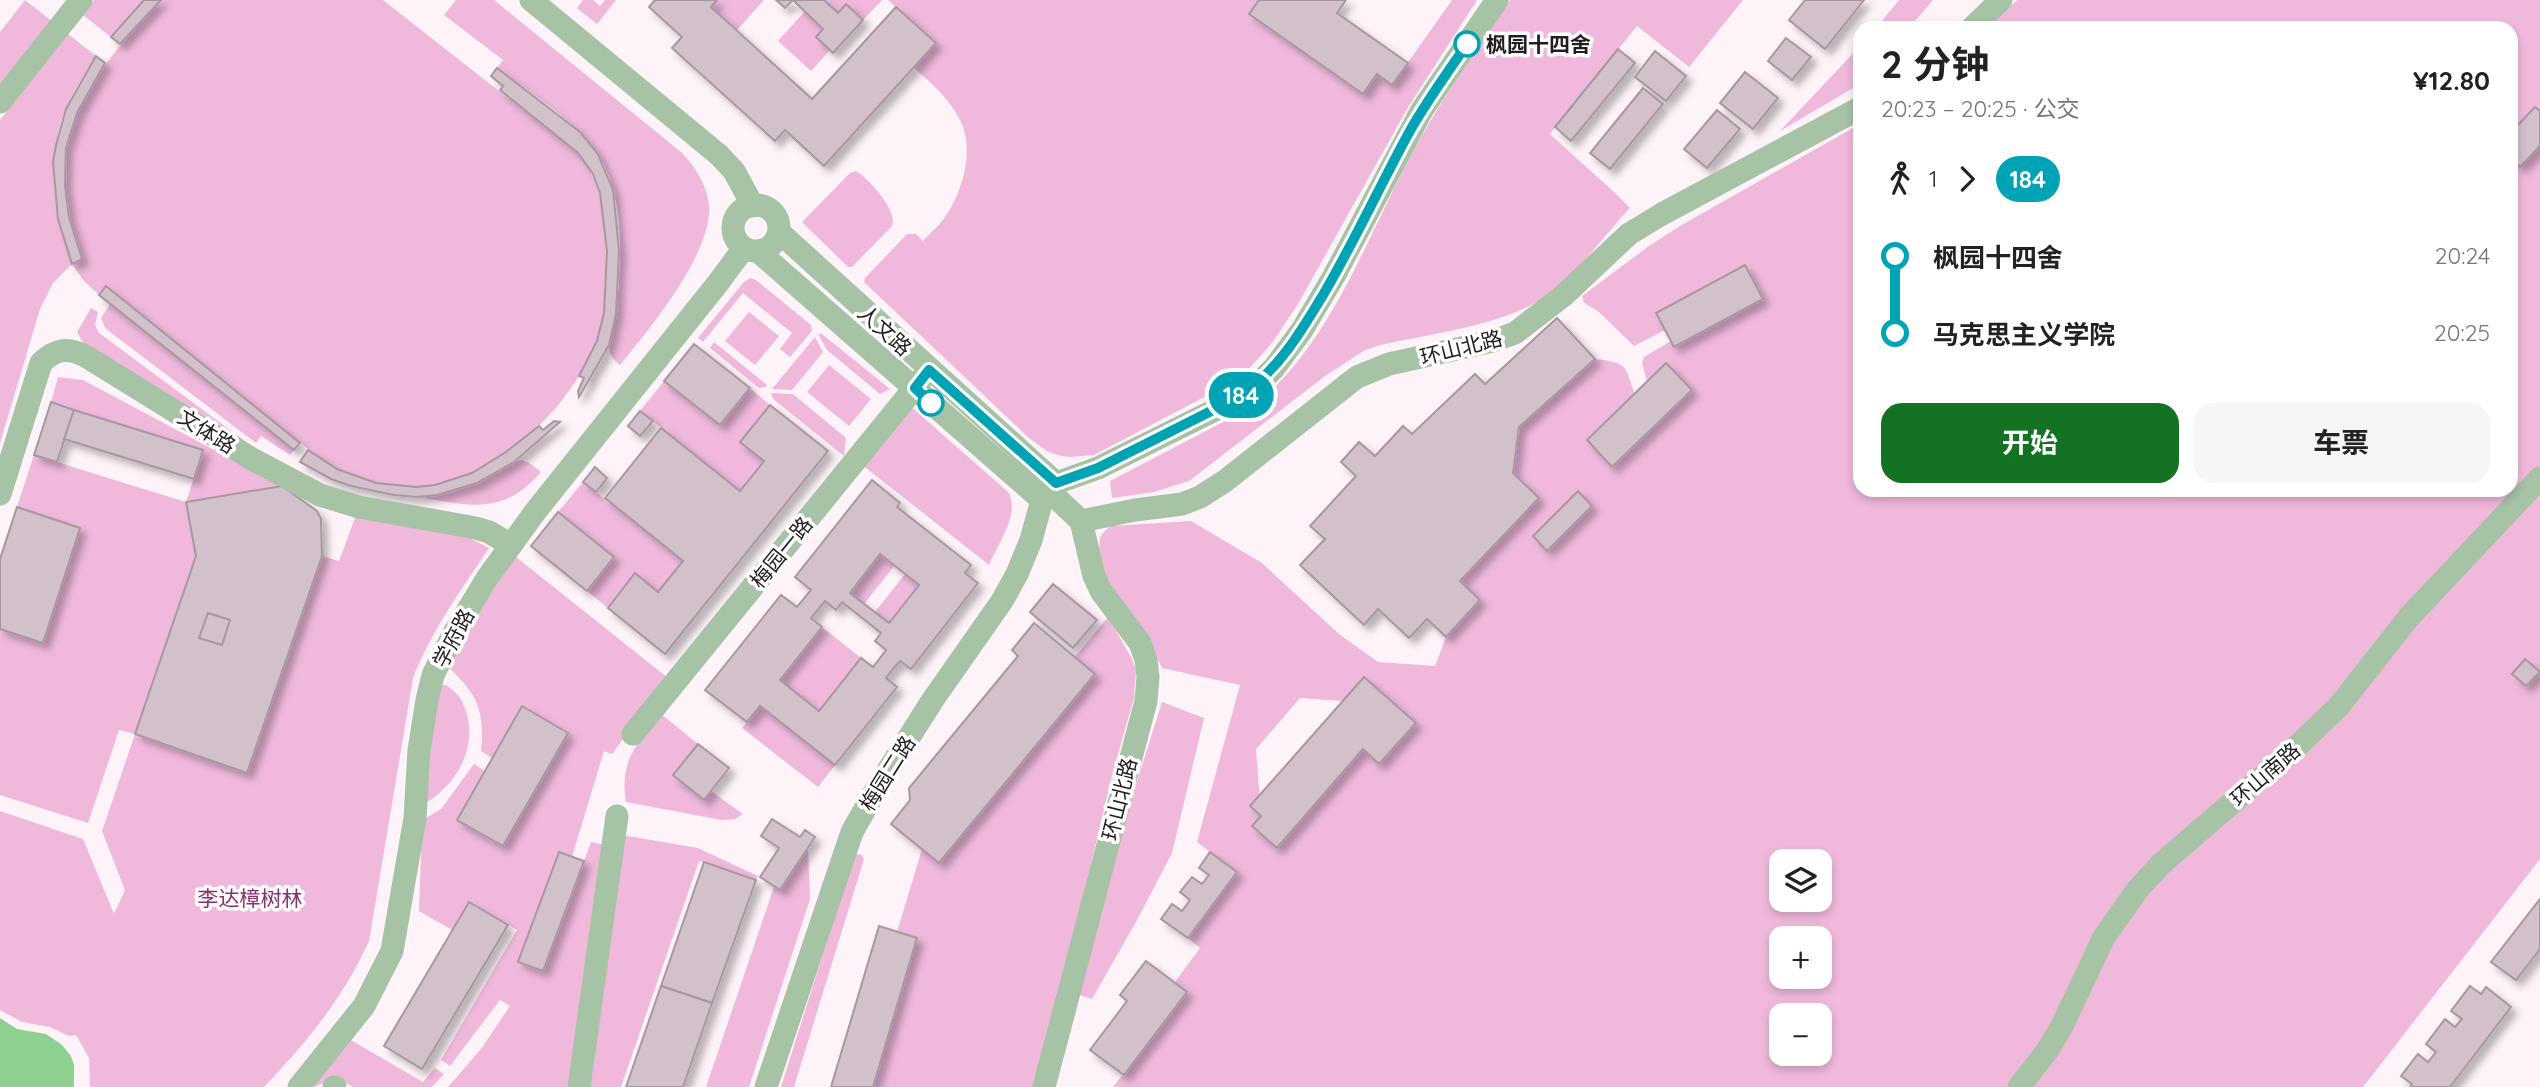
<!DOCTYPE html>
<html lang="zh">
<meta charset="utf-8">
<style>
body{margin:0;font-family:Quicksand,"Noto Sans SC",sans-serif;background:#f6f6f6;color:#222;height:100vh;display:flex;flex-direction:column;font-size:26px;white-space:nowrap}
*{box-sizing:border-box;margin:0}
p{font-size:23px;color:#767676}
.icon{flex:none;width:38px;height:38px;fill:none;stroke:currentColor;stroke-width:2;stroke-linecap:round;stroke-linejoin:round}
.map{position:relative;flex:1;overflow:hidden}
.side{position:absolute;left:1853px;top:21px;width:665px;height:476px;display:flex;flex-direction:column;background:#fff;border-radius:21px;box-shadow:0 4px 10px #0003}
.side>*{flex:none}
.badge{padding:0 14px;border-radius:23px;font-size:24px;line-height:46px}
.tools{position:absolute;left:1769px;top:849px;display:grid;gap:14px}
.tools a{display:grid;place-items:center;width:63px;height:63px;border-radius:14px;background:#fff;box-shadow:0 4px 10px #0003;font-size:35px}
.map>.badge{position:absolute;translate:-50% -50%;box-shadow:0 0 0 4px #fff}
.legs{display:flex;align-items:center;gap:10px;height:77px;padding:0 28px;font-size:23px}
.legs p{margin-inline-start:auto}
.overview{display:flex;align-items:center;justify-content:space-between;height:119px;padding:0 28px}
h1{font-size:38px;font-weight:700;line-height:52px}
.primary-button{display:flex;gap:14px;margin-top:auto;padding:14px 28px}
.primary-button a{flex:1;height:80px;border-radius:21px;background:#137323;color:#fff;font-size:28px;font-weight:700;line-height:80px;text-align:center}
.primary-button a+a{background:#f6f6f6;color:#222}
ul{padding:0 28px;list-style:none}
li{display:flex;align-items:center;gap:24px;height:77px;font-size:26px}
li i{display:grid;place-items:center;width:10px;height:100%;margin:0 9px;background:currentColor}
li i::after{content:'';width:18px;height:18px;margin:-9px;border:5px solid;border-radius:50%;background:#fff}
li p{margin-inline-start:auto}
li:first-child i{background:linear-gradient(#0000 50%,currentColor 0)}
li:last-child i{background:linear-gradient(currentColor 50%,#0000 0)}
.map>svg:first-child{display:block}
.green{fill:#f0b9dc;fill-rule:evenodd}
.water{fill:#8dd08f}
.building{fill:#d2c1cb;stroke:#a897a1;stroke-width:2;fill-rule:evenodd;filter:url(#shadow)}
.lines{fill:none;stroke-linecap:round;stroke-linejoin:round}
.minor{stroke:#a6c3a6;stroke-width:23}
.line-1-casing{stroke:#fff;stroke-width:16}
.line-1{stroke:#00a3b4;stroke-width:10}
.stop-1-dot{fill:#fff;stroke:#00a3b4;stroke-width:3.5}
.labels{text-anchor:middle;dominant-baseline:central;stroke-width:7;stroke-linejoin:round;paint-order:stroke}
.stop-label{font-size:21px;font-weight:bold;fill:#221c20;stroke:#fff;text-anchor:start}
.street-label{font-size:21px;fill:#221c20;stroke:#fff}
.park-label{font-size:21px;fill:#882f6f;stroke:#fff}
</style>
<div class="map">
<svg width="2540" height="1087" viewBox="0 0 2540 1087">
<defs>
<filter id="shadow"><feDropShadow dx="6" dy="6" stdDeviation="3.5" flood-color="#0004"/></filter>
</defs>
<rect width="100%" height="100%" fill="#fef3f9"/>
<g class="green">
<polygon points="25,0 53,22 0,89 0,32"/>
<polygon points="94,0 144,0 111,37 83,15"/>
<path d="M161,0H383L578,153C599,179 603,206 606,238C609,271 609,312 596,343C571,405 502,475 434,485C395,491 355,480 322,460L106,286L99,295L83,280L72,264L53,283L40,309L0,443V120L68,34L96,56C86,73 74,90 66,108C45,159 54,214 72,264L82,259C39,140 82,85 161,0Z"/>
<path d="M456,0H494L681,152C696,167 711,191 709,214C705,262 650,328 620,365C614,360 610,356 609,348C608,336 614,323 616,311C622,262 626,198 598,154C579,123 528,91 497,68L503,60L444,15Z"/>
<polygon points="583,0 593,0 600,6 605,0 616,0 597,24 577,8"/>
<polygon points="717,0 764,0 737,30 711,7"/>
<polygon points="824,0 882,0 863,20 846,4 838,13"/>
<path d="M888,0H1259L1249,15L1363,94L1377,74L1392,85L1452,0H1477L1407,109L1298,304L1272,343L1247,371L1212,393L1094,455L1070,457L1057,455L1047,451L1029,438L864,282L865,278L907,234H916L923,241C930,233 939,226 945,217C963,191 975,149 960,120C949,98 931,83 913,67L935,43Z"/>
<path d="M1510,0H1743L1689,67L1637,26L1550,134L1614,192L1630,208C1601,238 1576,278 1540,300C1498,326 1430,334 1381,345L1365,350L1325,376L1189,481L1154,492L1112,498L1110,481L1248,409C1328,354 1369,231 1415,148C1443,96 1478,49 1510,0Z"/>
<polygon points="1899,0 1933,0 1909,28 1876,28"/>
<path d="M2017,0H2540V859L2363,1087H1113L1187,993L1175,982L1200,948L1188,938L1237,872L1197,842L1240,685L1162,668C1147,636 1123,612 1106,581C1101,571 1098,550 1100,538C1102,533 1107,529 1111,526L1191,521L1262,563L1339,634L1378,662L1435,666L1446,637L1480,600L1460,581L1539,498L1513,473L1519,427L1595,359C1628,363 1624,364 1635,394L1587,440L1613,467L1692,390L1666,364L1647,382L1642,363L1644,357L1671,341L1675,347L1763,298L1744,265L1656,313L1665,330L1634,346L1598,311L1584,303L1582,296L1649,246L1680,226L1860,124V490H2511V28H1988ZM1578,492L1592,507L1547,551L1533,536ZM1364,677L1416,723L1380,764L1363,749L1277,847L1261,816L1256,749L1300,698L1342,701ZM1782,861H1820V900H1782ZM1782,938H1820V976H1782ZM1782,1015H1820V1054H1782Z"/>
<polygon points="805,11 823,29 830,50 811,71 778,41"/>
<polygon points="1860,46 1860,84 1780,131"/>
<path d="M856,171C869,179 898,211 892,226L852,267H848L802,222L850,173Z"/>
<polygon points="750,278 756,280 811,325 812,331 790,357 780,349 792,333 743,293 703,342 698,338 743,283"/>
<polygon points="110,304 294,450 290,455 261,436 256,443 105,328 101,318"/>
<polygon points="91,308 98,312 95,325 99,333 253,447 84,344 77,332"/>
<polygon points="749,312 779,336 755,365 725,341"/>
<polygon points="818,334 822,334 890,389 880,394 827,350"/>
<polygon points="815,337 823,352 792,390 772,389"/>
<polygon points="714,342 767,385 766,387 759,388 710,348"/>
<polygon points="829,365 871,399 849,426 807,392"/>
<path d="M58,377L83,380L282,486L186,502L196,556L135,734L247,773L322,556L339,561L356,515L470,538L489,548C461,590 432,630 413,678L369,941C344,997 306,1043 264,1087H90L89,1058L76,1035L69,1036L50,1027L22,1022L0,1010V811L83,839L114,914L125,890L102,831L135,734L119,730L88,823L0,795V559L34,455L186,502L203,450L51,402Z"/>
<polygon points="664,381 720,425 750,388 770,405 741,442 764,461 740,491 640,411"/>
<polygon points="771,393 793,394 846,438 844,456 773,399"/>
<path d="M908,404L1008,492C1021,512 998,544 989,565L861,464Z"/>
<path d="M521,460L528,462L541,472C502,517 469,505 417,497C438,495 457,492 476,483C491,476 505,463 521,460Z"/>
<polygon points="583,482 683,561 658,592 635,574 608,608 587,591 614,557 558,512"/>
<polygon points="880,554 895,565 864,604 850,593"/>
<path d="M516,557L668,678L612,754L604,751L572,857L559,852L518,962L543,971L591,842L605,845L573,1087H448L481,1049L510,1006L500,1000L450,1066L441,1060L517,930L469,902L452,930L419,911L422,824L426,818L441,809L474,764L485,771L457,820L503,846L567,733L522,707L492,758L481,751C485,709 477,694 447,666L498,583Z"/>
<polygon points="905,574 919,585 889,623 875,612"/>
<polygon points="1108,617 1131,657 1136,670 1134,698 1114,768 1050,1035 1045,1087 873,1087 917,938 897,932 922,849 1095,674 1075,657"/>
<polygon points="822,627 861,658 819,711 780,680"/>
<path d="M441,685H446C457,692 462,699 466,711C477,747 458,783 427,802H423L437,694Z"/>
<polygon points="1162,702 1204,718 1172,853 1136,922 1092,999 1079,995 1116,848"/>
<polygon points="760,706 835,765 818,787 742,728"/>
<path d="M661,714L698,744L673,774L704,799L711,791L743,814L735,819L722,820L626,802C619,761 637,743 661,714Z"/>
<polygon points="622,835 698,848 758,876 756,880 699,861 621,1087 586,1087"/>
<polygon points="808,847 810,899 749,1087 706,1087 774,887 780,890"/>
<polygon points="857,854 862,855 864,859 794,1087 781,1087 854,856"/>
<path d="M349,1039L423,1082L435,1068L444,1074L432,1087H353C327,1072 329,1087 307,1087Z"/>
</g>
<polygon class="water" points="0,1018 17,1029 46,1034 61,1044 71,1056 74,1065 74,1087 0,1087"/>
<g class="building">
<polygon points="144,0 161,0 120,44 111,37"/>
<polygon points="655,0 717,0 711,7 812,99 896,7 936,43 824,166 785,130 775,141 672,48 682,37 649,7"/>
<polygon points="776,0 824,0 838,13 846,4 863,20 833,53 816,37 823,29 793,0 785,8"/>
<polygon points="1259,0 1346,0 1337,13 1408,63 1392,85 1377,74 1363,94 1249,14"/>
<polygon points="1805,0 1864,0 1825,49 1789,20"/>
<polygon points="1786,38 1811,57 1792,80 1768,61"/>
<polygon points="1618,49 1635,63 1571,141 1555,127"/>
<polygon points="1655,51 1686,76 1666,101 1635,77"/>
<polygon points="96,56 105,63 77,113 66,148 65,186 69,217 82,259 72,264 58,219 53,162 56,145 66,109"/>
<polygon points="497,68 580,132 598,154 613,190 619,250 616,314 609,345 579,397 578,391 584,378 579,376 597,341 604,313 607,251 600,193 593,174 578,153 500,90 503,86 491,76"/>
<polygon points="1745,72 1778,98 1753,129 1720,103"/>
<polygon points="1643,88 1663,104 1610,169 1590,153"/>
<polygon points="2535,107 2540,111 2540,146 2520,167 2511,158 2511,132"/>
<polygon points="1717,110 1740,129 1707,168 1684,149"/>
<polygon points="1745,265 1763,299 1674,347 1656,313"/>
<polygon points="106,286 300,443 294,450 99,295"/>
<polygon points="1557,318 1595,359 1519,427 1513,473 1539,498 1460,581 1480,600 1446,637 1427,619 1409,638 1378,609 1364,625 1300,565 1325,539 1310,526 1356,476 1341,462 1359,442 1375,456 1403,426 1412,434 1475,374 1485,384"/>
<polygon points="694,344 750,388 720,425 664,381"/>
<polygon points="1666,363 1692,390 1612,467 1587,440"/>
<polygon points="51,402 74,410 57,462 34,455"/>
<polygon points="770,405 828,451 665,654 608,608 635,573 658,592 683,561 605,498 661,428 740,491 764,461 740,442"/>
<polygon points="74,410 203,450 194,479 64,439"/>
<polygon points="640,411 653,421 640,436 628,426"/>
<polygon points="554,421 560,422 514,462 477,483 437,495 417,497 394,495 351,486 331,479 300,462 308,450 337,469 376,483 416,487 435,485 472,473 506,452 539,426 543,430"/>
<polygon points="595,467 607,478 596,492 583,482"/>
<path d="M872,480L900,503L897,507L971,565L965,573L978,583L911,669L900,661L893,669L886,678L897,687L835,765L760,706L747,722L705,690L781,595L797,607L811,590L795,577ZM880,554L919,585L889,623L850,593ZM825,601L836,610L842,602L881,633L875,641L886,650L873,667L861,658L819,711L780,680L822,627L811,618Z"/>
<polygon points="282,486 317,511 321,519 322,556 247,773 135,734 196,556 186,502"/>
<polygon points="1578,491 1592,506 1547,551 1533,536"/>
<polygon points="17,507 80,528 43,643 0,629 0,559"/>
<polygon points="558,512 614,557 587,591 531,546"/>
<polygon points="1053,584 1097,620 1073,648 1030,612"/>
<polygon points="208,613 230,620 222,645 199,638"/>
<polygon points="1034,623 1095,674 939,863 891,824 910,800 909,788 1018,656 1012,650"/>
<polygon points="2525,659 2540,672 2526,686 2512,674"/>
<polygon points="1364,677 1416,723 1379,764 1363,749 1277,848 1252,826 1261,816 1250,806"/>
<polygon points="522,706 568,733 503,846 457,820"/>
<polygon points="698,744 729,768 704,800 673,775"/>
<polygon points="772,819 800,837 805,830 815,837 780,890 760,877 779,848 761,836"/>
<polygon points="559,852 584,861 543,971 518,962"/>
<polygon points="1210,852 1237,872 1188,938 1161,919 1172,904 1182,911 1190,900 1180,892 1192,877 1202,884 1209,875 1199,868"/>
<polygon points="704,862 756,880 712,1003 661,986"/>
<polygon points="2540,899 2540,949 2516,980 2491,962"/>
<polygon points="469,902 508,925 422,1069 384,1046"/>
<polygon points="879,926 917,938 873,1087 831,1087"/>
<polygon points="1146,961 1187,992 1124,1075 1090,1050 1127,1001 1120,995"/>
<polygon points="661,986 712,1003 683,1087 626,1087"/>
<polygon points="2470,986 2481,994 2486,987 2511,1007 2450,1087 2410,1087 2412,1084 2401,1076 2418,1054 2428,1062 2436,1052 2426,1044 2445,1019 2455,1027 2462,1019 2451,1011"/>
</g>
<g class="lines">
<g class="minor">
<polyline points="531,0 719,155 734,171 753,206"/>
<polyline points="1972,28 2001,0"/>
<polyline points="0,102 81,0"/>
<circle cx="756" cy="228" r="23"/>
<polyline points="779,232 1056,483"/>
<polyline points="759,252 1042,500"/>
<path d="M0,494L41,363C56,348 69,347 87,357L252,459L320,495L359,507L476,528L489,532L511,545"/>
<polyline points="1081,521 1135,510 1182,504 1200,497 1225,481 1357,377 1389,364 1493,341 1515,333 1563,296 1629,234 1662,214 1860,108"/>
<polyline points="633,734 929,370"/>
<polyline points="299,1087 364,1006 392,951 415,818 419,750 427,700 433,675 454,633 488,577 535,512 718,283 744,248"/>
<polyline points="334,1087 335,1087"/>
<polyline points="579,1087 617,816"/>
<polyline points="766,1087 852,832 877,788 932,701 1002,601 1017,574 1031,540 1042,500 1056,483 1098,468 1221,407 1258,384 1274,368 1302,330 1334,276 1422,110 1497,0"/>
<polyline points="1044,1087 1146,701 1148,677 1146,660 1140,643 1101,591 1094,576 1081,521 1049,491"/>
<polyline points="2019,1087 2047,1051 2062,1026 2104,937 2138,889 2161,864 2290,753 2339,706 2409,617 2540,478"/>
</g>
</g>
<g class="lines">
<defs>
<path id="line-1" d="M931,403L915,388L929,370L1056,483L1098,468L1239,397C1278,370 1299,335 1323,295C1353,244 1378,190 1406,138C1423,106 1446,75 1467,44"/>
</defs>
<use href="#line-1" class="line-1-casing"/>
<use href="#line-1" class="line-1"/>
</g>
<g class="stop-1-dot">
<circle cx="1467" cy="44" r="12"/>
<circle cx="931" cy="403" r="12"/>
</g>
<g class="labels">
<g class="stop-label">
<text x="1486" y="44">枫园十四舍</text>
</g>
<g class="street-label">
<text transform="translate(885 330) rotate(42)">人文路</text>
<text transform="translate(1461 347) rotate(-14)">环山北路</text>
<text transform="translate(207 431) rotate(32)">文体路</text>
<text transform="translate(781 552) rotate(-51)">梅园一路</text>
<text transform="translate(453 638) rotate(-62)">学府路</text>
<text transform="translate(887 773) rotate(-58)">梅园二路</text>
<text transform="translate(2265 774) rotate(-41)">环山南路</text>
<text transform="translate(1119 799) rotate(-76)">环山北路</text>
</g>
<g class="park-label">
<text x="250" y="898">李达樟树林</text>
</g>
</g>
</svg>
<div class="tools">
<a><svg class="icon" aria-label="layers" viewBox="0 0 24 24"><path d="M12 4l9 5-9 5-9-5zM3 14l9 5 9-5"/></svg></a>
<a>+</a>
<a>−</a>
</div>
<b class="badge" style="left:1241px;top:395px;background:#00a3b4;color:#fff">184</b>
<section class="side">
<div class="overview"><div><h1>2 分钟</h1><p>20:23 – 20:25 · 公交</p></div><b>¥12.80</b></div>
<div class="legs"><svg class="icon" aria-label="walk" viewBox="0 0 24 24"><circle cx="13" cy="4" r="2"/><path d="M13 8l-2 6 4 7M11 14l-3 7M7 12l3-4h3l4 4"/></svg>1<svg class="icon" aria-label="forward" viewBox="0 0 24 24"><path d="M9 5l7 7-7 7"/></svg><b class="badge" style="background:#00a3b4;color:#fff">184</b></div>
<ul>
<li><i style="color:#00a3b4"></i><b>枫园十四舍</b><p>20:24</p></li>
<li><i style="color:#00a3b4"></i><b>马克思主义学院</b><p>20:25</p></li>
</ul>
<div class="primary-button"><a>开始</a><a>车票</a></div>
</section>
</div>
